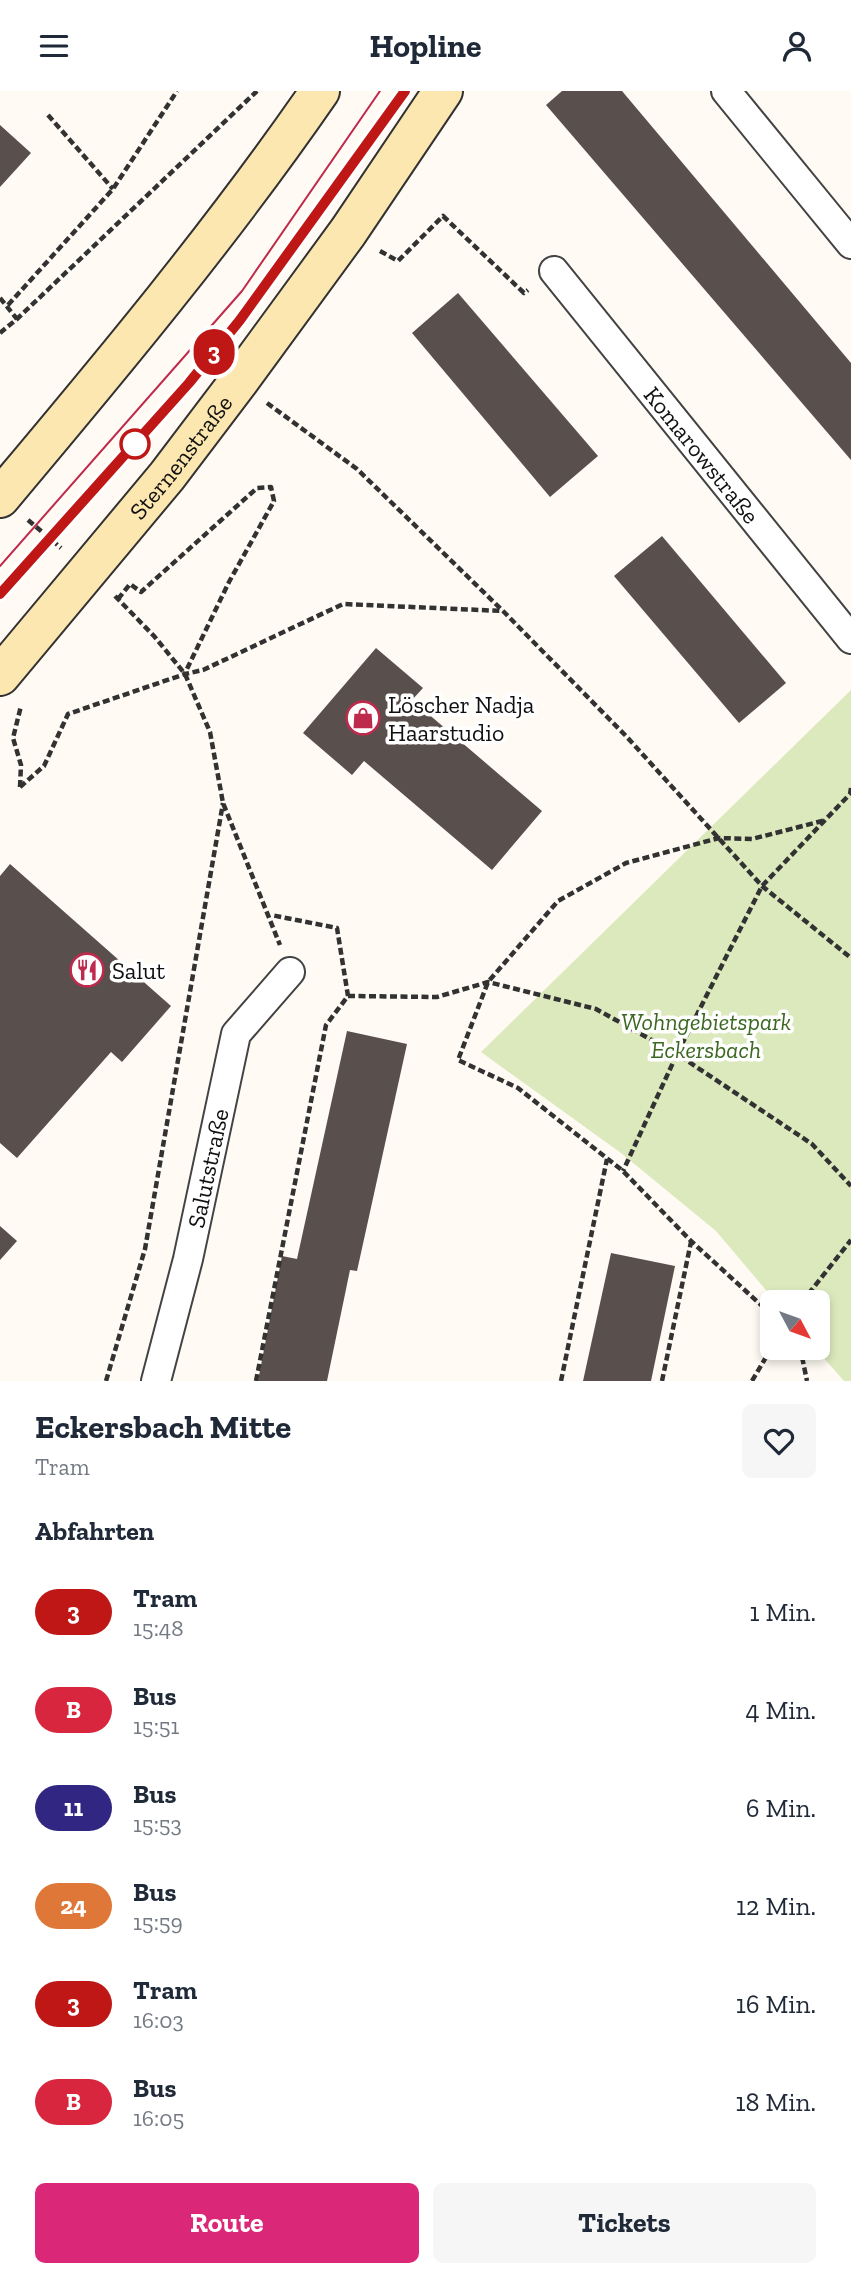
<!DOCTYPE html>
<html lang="de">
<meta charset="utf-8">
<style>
body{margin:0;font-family:"Zilla Slab",serif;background:#f6f6f7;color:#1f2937;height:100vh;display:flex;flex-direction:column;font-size:26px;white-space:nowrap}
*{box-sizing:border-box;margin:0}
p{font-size:23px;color:#747a83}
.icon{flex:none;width:38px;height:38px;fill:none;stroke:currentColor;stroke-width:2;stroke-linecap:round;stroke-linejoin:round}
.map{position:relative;height:1290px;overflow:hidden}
.drawer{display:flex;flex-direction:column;background:#fff;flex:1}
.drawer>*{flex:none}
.badge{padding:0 14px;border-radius:23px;font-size:24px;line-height:46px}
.needle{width:46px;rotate:131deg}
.fabs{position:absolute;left:760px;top:1199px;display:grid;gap:14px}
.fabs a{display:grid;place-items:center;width:70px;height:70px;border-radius:10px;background:#fff;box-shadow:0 4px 10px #0003;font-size:35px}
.map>.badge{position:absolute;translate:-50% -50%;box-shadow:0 0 0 4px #fff}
h2{padding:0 35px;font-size:26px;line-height:63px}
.round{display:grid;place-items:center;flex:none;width:74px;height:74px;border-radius:10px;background:#f6f6f7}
.head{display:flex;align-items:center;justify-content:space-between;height:119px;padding:0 35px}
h1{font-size:33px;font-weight:700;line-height:52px}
.button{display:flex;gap:14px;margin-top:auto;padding:14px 35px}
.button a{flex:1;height:80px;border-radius:10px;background:#db2777;color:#fff;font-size:28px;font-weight:700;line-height:80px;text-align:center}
.button a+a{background:#f6f6f7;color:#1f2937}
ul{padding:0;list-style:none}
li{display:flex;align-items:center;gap:21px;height:98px;padding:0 35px}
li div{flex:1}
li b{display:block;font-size:26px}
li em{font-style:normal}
li .badge{min-width:77px;font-weight:700;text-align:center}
header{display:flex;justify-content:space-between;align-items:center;height:91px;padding:0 35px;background:#fff;font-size:32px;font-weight:700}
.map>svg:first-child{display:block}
.green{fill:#dce9bd}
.building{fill:#594f4d}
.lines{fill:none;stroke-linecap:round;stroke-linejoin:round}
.street-casing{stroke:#434343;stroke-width:32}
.secondary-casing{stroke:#323232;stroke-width:42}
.path{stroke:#323232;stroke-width:4.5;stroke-dasharray:7 3.5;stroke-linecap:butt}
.street{stroke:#fff;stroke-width:28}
.secondary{stroke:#fde7b1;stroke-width:38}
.tram{stroke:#be2a4c;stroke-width:2}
.line-casing{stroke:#fff;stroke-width:16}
.line{stroke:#be1716;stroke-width:10}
.stop-dot{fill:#fff;stroke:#be1716;stroke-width:3.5}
.labels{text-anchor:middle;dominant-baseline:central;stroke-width:7;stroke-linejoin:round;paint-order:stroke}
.street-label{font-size:24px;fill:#101010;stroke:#fff}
.poi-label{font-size:24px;fill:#101010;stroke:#fff;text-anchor:start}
.park-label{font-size:24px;font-style:italic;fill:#3c6821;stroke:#fff}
</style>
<header><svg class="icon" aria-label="menu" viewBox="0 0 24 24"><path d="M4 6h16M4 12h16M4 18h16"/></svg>Hopline<svg class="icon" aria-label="person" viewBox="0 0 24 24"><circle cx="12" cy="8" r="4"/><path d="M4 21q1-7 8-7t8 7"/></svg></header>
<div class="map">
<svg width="851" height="1290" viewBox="0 0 851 1290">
<rect width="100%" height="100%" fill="#fffbf4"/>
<polygon class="green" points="851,599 851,1290 844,1290 815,1257 817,1256 817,1211 776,1211 716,1140 621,1062 481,961"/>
<g class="building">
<polygon points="562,0 622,0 851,272 851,369 546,14"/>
<polygon points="0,34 31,62 0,96"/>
<polygon points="458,202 598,365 550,406 412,242"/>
<polygon points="662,445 786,592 739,632 614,485"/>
<polygon points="376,557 423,597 412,609 542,720 492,779 364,670 352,684 303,642"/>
<polygon points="10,773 171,915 122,971 111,961 17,1067 0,1052 0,785"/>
<polygon points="347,940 407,953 357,1180 350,1179 327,1290 258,1290 282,1165 297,1168"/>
<polygon points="0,1135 17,1150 0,1169"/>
<polygon points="611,1162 675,1175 651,1290 583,1290"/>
</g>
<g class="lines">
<defs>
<g id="street">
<polyline points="726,0 851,153"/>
<path id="s1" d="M554,180L851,548"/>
<path id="s2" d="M156,1290L188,1168L236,943L290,881"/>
</g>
<g id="secondary">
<path d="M0,407C111,275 222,142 320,0"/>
<path id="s3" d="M0,585L167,385L239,290L348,141L443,0"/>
</g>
</defs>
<use href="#street" class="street-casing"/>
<use href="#secondary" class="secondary-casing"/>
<g class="path">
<polyline points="48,24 113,98"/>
<polyline points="380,160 398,170 443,125 524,202 528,199"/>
<polyline points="0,207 17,228"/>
<polyline points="8,214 113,98 177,0"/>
<polyline points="0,242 17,228 257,0"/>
<polyline points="267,312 357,378 503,520 626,645 762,795 851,867"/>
<polyline points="28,429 61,457"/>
<polyline points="115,505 154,545 185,583 210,641 223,712 280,854"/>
<polyline points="118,508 130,493 141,501 257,397 271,396 274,410 229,491 185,582"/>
<polyline points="20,696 44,675 68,623 185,583 203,579 343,513 503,520"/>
<polyline points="20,696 21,674 13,647 21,615"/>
<polyline points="851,697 850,703 762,795 677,963 812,1053 851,1095"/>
<polyline points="348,905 437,906 488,891 596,918 677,963 623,1080"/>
<polyline points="802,1211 851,1149"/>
<polyline points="772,1224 691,1150 623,1080 518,997 458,969 488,891 558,810 626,772 719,747 752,748 826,729"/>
<polyline points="800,1256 807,1290"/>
<polyline points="106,1290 145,1158 223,712"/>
<polyline points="256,1290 326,934 348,905 337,837 271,824"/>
<polyline points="561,1290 607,1068"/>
<polyline points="662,1290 691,1151"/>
<polyline points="752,1290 772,1256"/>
</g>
<use href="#street" class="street"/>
<use href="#secondary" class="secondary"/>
<g class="tram">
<polyline points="0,475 242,200 380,0"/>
<polyline points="0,503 189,292 256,208 405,0"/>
</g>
</g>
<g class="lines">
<defs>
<polyline id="line" points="0,503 189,292 240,229 405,0"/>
</defs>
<use href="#line" class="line-casing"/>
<use href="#line" class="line"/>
</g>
<defs>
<symbol id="shop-ring" viewBox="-11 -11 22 22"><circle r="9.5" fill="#fff" stroke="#be2a4c" stroke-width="1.5"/><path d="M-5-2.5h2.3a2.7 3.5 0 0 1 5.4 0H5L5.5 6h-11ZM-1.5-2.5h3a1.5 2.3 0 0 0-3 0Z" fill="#be2a4c"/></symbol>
<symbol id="restaurant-ring" viewBox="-11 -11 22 22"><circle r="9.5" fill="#fff" stroke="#be2a4c" stroke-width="1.5"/><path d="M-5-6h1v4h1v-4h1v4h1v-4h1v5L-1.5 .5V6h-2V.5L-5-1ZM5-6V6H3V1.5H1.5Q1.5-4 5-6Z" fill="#be2a4c"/></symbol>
</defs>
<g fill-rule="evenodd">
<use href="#shop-ring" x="344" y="608" width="38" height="38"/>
<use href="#restaurant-ring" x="68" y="860" width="38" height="38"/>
</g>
<circle class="stop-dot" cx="135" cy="353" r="14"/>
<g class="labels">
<g class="street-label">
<text stroke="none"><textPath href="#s1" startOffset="236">Komarowstraße</textPath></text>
<text stroke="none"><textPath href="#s3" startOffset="284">Sternenstraße</textPath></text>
<text stroke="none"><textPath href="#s2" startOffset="219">Salutstraße</textPath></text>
</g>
<g class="poi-label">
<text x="388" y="613">Löscher Nadja<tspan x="388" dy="28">Haarstudio</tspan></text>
<text x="112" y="879">Salut</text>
</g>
<g class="park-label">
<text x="706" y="930">Wohngebietspark<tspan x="706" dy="28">Eckersbach</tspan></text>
</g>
</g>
</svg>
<div class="fabs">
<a><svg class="needle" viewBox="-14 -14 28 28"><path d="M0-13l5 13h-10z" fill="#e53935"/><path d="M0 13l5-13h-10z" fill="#747a83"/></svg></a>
</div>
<b class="badge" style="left:214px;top:261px;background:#be1716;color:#fff">3</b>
</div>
<section class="drawer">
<div class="head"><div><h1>Eckersbach Mitte</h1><p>Tram</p></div><a class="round"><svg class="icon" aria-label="heart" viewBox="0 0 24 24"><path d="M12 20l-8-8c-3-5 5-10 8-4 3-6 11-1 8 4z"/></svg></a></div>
<h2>Abfahrten</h2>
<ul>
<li><span class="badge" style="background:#be1716;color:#fff">3</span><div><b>Tram</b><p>15:48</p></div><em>1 Min.</em></li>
<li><span class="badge" style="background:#d7263d;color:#fff">B</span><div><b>Bus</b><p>15:51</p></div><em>4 Min.</em></li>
<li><span class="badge" style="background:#312783;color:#fff">11</span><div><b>Bus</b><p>15:53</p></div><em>6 Min.</em></li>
<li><span class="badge" style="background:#de7737;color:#fff">24</span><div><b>Bus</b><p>15:59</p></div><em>12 Min.</em></li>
<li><span class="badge" style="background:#be1716;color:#fff">3</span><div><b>Tram</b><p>16:03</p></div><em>16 Min.</em></li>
<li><span class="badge" style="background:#d7263d;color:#fff">B</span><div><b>Bus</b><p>16:05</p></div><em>18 Min.</em></li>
</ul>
<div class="button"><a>Route</a><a>Tickets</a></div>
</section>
